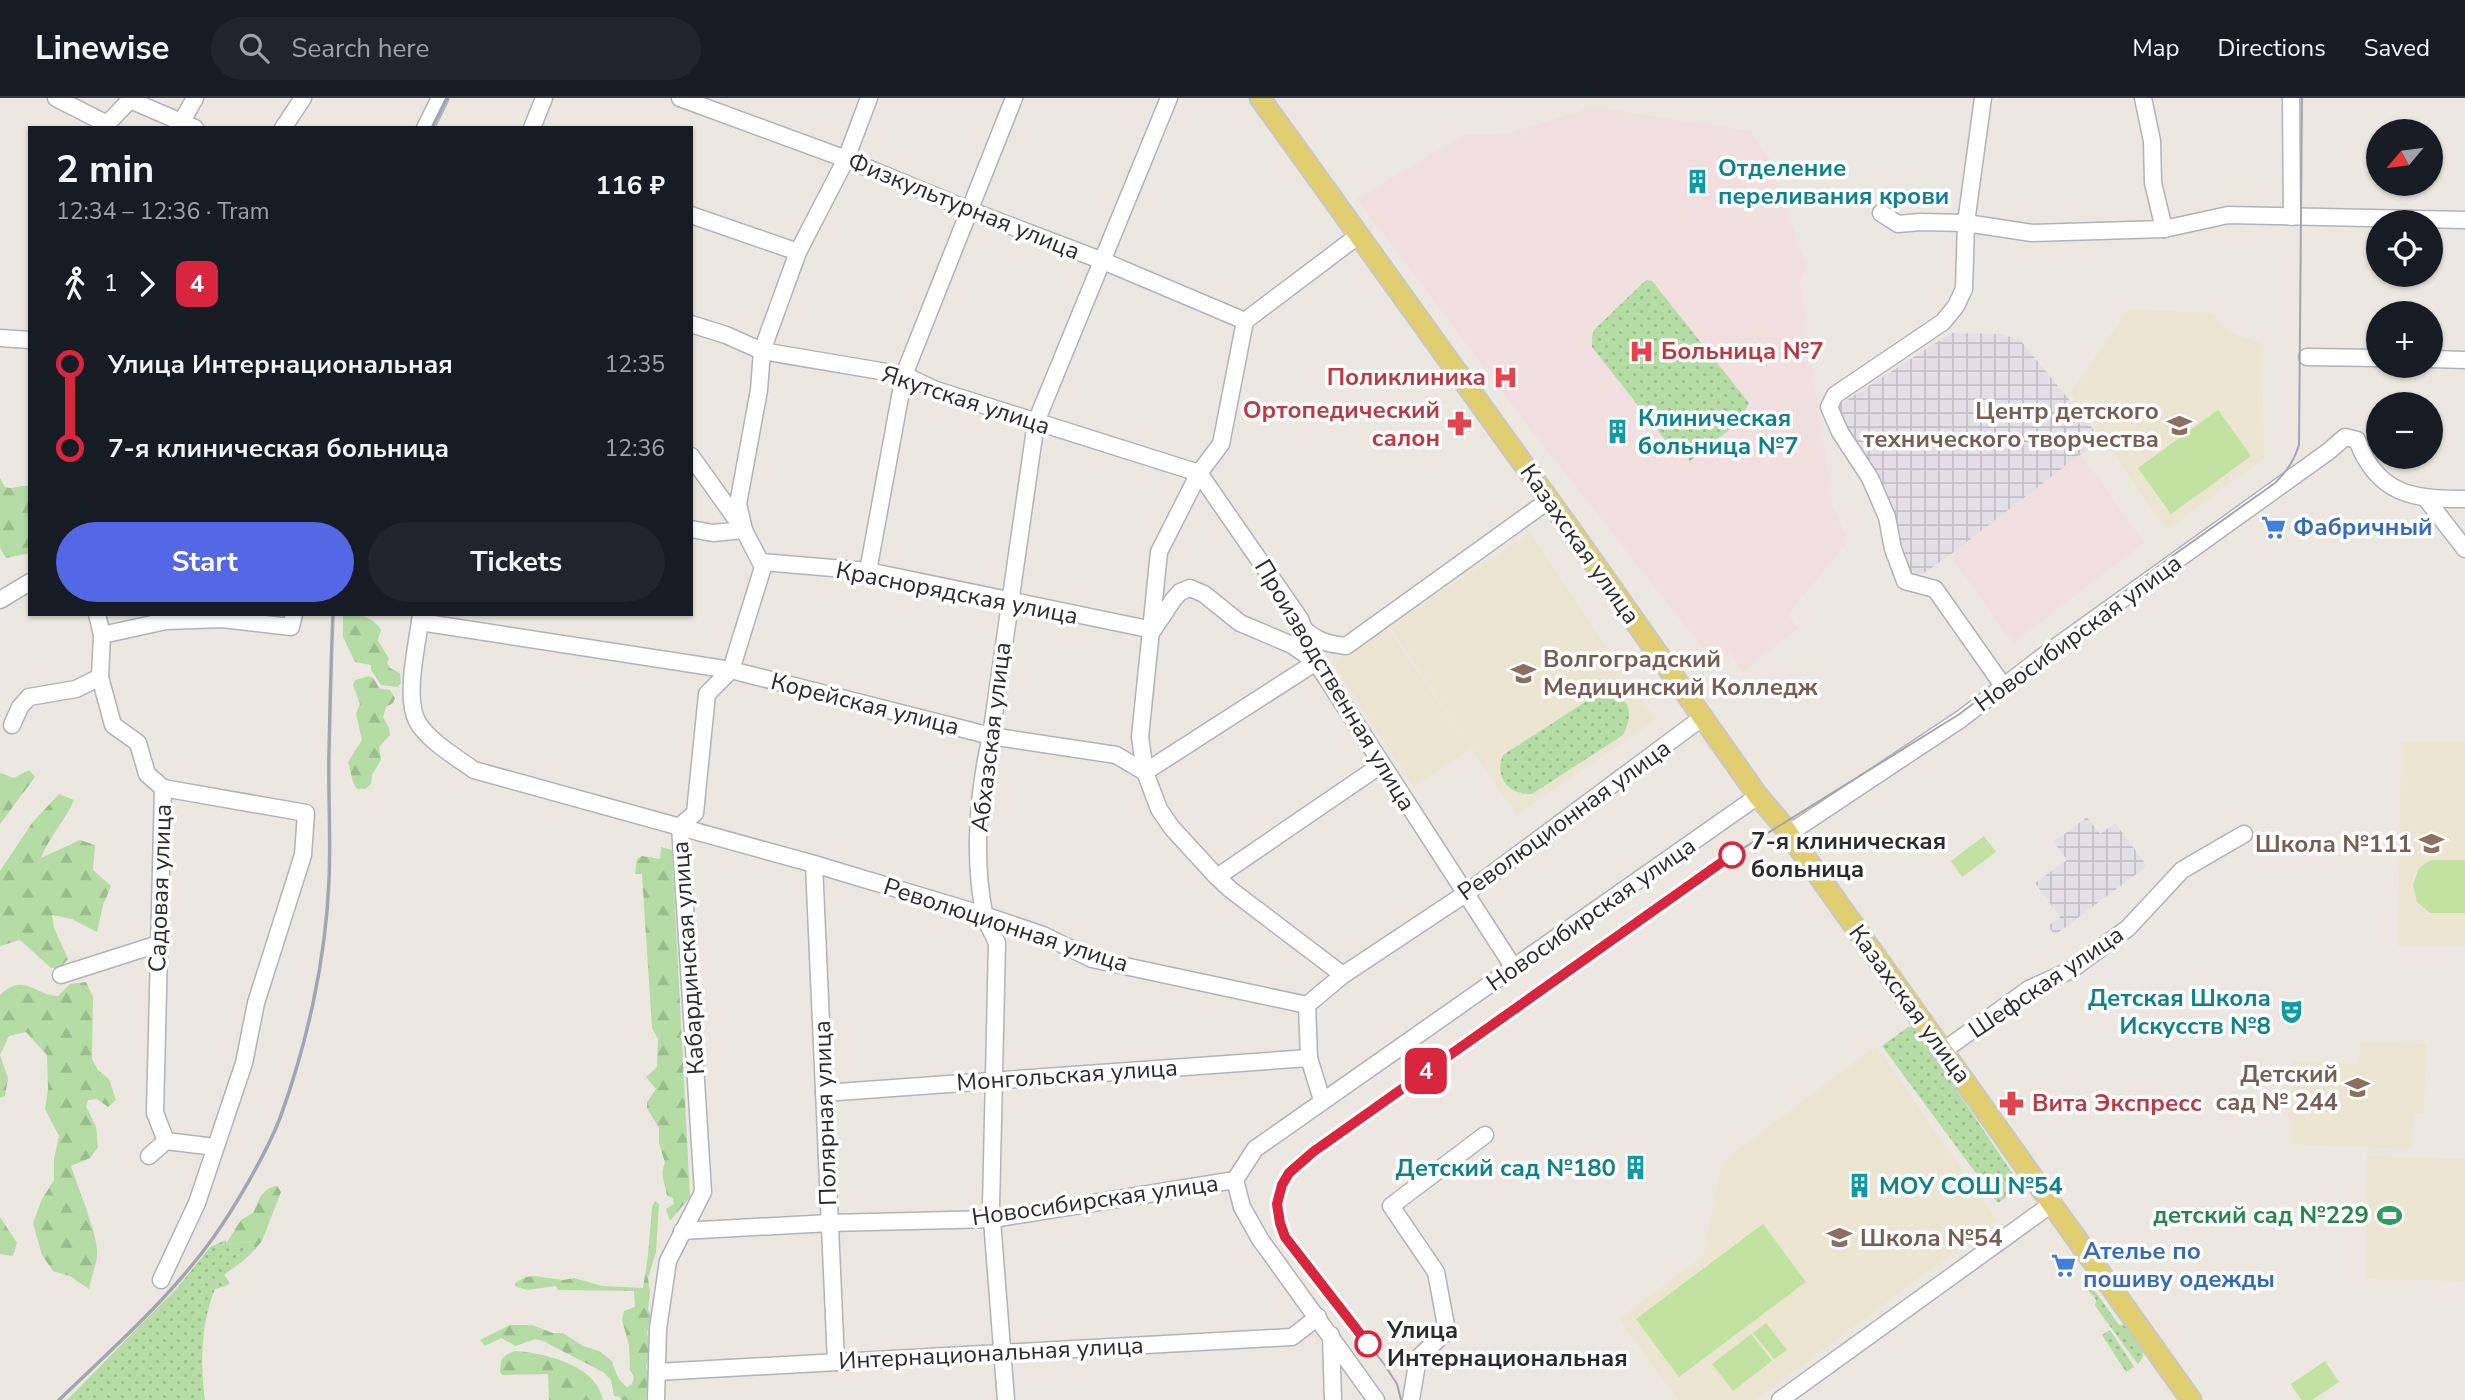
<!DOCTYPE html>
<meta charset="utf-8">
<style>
body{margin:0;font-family:"Nunito Sans",sans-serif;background:#20242c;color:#f1f3f6;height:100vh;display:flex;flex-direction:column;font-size:26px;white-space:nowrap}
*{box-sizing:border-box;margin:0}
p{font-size:23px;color:#9ea1a6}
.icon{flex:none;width:38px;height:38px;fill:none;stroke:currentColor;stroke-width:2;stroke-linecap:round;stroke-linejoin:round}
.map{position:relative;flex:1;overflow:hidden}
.side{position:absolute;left:28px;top:28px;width:665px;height:490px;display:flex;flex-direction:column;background:#171b24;border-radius:0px;box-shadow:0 2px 5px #0004}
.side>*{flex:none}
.badge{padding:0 14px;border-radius:10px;font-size:24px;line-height:46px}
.needle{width:46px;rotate:241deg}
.tools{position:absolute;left:2366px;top:21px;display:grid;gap:14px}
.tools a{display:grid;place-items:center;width:77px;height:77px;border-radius:50%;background:#171b24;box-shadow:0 2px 5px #0004;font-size:35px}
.map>.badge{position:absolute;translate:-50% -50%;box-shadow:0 0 0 4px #fff}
.legs{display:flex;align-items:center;gap:10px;height:77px;padding:0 28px;font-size:23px}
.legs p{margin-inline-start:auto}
.summary{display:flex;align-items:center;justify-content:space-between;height:119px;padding:0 28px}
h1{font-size:38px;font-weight:700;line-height:52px}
.primary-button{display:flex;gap:14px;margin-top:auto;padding:14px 28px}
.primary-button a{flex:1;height:80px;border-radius:42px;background:#5467e5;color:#fff;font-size:28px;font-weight:700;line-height:80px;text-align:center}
.primary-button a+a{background:#20242c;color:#f1f3f6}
ul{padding:0 28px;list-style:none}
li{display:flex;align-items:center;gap:24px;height:84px;font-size:26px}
li i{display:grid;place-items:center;width:10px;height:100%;margin:0 9px;background:currentColor}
li i::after{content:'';width:18px;height:18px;margin:-9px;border:5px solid;border-radius:50%;background:#171b24}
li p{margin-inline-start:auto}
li:first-child i{background:linear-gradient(#0000 50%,currentColor 0)}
li:last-child i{background:linear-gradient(currentColor 50%,#0000 0)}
header{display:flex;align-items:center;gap:42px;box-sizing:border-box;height:98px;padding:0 35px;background:#171b24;border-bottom:2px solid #363941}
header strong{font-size:33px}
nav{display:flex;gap:38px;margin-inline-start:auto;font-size:24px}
.search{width:490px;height:63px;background:#20242c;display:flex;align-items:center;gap:18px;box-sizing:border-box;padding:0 24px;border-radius:38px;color:#9ea1a6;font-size:26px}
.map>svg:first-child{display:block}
.industrial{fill:url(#industrial-grid)}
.education{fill:#ebe5d2}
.medical{fill:#f2dfdf}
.grass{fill:url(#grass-dots)}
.forest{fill:url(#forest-firs)}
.pitch{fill:#c2e2a1}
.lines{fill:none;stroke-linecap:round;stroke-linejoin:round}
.minor-casing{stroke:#b1b2bb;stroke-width:19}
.major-casing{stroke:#c8c8c8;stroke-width:23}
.minor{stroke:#fff;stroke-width:16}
.major{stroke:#e1ce71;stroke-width:19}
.tram{stroke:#a4a5b4;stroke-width:2}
.rail{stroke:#a4a5b4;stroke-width:3.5}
.line-1-casing{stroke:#fff;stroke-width:16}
.line-1{stroke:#d7263d;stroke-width:10}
.stop-1-dot{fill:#fff;stroke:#d7263d;stroke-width:3.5}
.labels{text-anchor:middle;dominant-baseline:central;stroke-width:7;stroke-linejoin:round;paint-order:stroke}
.culture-label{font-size:24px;font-weight:bold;fill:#0d838f;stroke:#fff;text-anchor:start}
.street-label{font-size:24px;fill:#2c2c2c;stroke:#fff}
.health-label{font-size:24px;font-weight:bold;fill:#be3a42;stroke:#fff;text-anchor:start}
.education-label{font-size:24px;font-weight:bold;fill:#785e54;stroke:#fff;text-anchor:end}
.shop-label{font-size:24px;font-weight:bold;fill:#366cbe;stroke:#fff;text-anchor:start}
.stop-label{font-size:24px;font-weight:bold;fill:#2c2c2c;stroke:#fff;text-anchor:start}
.leisure-label{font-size:24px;font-weight:bold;fill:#27864d;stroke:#fff;text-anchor:end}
</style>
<header>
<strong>Linewise</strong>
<div class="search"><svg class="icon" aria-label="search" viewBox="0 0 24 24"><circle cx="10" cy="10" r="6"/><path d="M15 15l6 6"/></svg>Search here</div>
<nav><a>Map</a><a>Directions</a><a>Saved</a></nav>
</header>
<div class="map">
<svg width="2465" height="1302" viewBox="0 0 2465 1302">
<defs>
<pattern id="industrial-grid" width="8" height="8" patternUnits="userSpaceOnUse" patternTransform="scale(1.75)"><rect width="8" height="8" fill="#e2e0e6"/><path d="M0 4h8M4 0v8" fill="none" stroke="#c2c0c5"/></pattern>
<pattern id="grass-dots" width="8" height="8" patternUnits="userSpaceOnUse" patternTransform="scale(1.75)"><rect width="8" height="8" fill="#b4dca4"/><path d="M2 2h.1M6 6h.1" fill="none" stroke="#9bbd8d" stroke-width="1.8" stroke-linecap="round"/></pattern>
<pattern id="forest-firs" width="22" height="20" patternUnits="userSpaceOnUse" patternTransform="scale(1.75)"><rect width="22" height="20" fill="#b4dca4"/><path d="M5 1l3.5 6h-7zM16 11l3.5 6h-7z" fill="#9bbd8d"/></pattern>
</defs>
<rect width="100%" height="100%" fill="#ece8e1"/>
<g class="industrial">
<polygon points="1951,235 2003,236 2022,244 2101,341 1950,457 1914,482 1905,465 1892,406 1836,309"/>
<polygon points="2087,719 2100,736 2115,725 2147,768 2055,837 2048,828 2060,819 2035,785 2067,762 2054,744"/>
</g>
<g class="education">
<polygon points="2128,211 2213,215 2225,232 2262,246 2264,360 2167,432 2071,295"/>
<polygon points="1530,435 1656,622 1516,716 1472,651 1414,688 1332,564 1386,528 1466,643 1390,528"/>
<polygon points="2401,643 2465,644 2465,849 2398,848"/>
<polygon points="2360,944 2426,946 2424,1015 2413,1015 2412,1051 2289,1046 2292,963 2359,966"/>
<polygon points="1876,948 1997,1122 1756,1302 1678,1302 1619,1221 1703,1158 1722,1064"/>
<polygon points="2367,1058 2465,1061 2465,1183 2365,1181"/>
</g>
<g class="medical">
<polygon points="1594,9 1750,33 1770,61 1806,170 1800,185 1833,408 1848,444 1788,516 1798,531 1742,574 1731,555 1715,566 1525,324 1357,101 1464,37 1506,36"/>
<polygon points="2079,357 2099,380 2144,445 2013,545 1950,457"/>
</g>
<g class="grass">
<polygon points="1646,182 1652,183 1749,305 1739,324 1689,364 1688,358 1682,350 1669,347 1592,249 1592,239 1594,232"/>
<path d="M1605,594C1631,598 1634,616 1623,637L1532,696C1509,697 1494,680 1503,657L1596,597Z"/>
<polygon points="1908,929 1914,929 2017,1082 2017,1091 1998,1105 1882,948"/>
<path d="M226,1142V1147L245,1144L256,1150L244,1162L224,1177L230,1185L226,1188L215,1191C201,1224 200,1267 205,1302H67L178,1189L210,1149Z"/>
<path d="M2088,1183L2119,1227H2125C2134,1238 2152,1254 2138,1266L2095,1208L2096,1202L2084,1186Z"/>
<polygon points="2110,1232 2134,1269 2126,1274 2102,1237"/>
</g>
<g class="forest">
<path d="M0,380L5,389C14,392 20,387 30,388V455L6,460L0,450Z"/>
<path d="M343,516C358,516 373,518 381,532L378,542L389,561L387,565L390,570L400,575L401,585L398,589L381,587L371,572V567L355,564L343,539Z"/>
<polygon points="369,578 373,580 380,591 390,592 395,600 393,605 386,609 383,619 389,630 390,637 379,649 381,662 372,677 371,686 365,691 357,691 353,684 348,664 362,642 356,616 360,606 353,587 355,582"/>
<polygon points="29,672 35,679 0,726 0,675 14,680"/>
<path d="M59,696L74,702C65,723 49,739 41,760L80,742L95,747L93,772L111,788L103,807L97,834L72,821L52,817L54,830L68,861L60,870H51L20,842L0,848V773L32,725Z"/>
<path d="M661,749L672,752L690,1099L670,1123L666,1111L674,1106L673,1100L667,1098C666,1086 659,1077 665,1065L659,1045V1030L647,1010V1004L656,991L646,979L657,969L658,941L652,930L642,776H635L637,761L642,758L660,761Z"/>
<path d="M86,884L93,899L92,961L98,972L109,981L116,1002L108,1009L97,1001L88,1002L86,1008L96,1029L98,1049L90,1060L71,1068C77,1088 100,1141 97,1158C96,1169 91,1179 89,1191L70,1178L53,1173L42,1157L33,1125L42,1101L54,1082V1061L59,1038L45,1011L48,991L47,957L26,934L9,938L0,957L8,980L5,998L0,1000V897C25,874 33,897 58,898L70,886Z"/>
<path d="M277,1088L281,1094L262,1143L256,1150L245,1144L225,1147L241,1122L253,1115C260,1102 260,1091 277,1088Z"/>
<path d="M655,1103L659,1106L656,1154L648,1180L650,1195L648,1211L651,1218L647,1235L651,1249L646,1269L650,1283L646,1302H621L620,1299L614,1298L611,1282L603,1274L543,1243L535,1241L516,1248L501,1240L485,1248L480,1242L510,1227H532L553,1235H563L583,1248L599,1253L612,1263C615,1273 618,1283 627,1289L632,1286L634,1279L630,1272L629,1247L622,1222L624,1213L635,1209L634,1193L558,1192L556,1188L527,1192L515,1188V1185L526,1179L534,1178L563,1182L574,1180L602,1188L643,1190L648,1158L652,1109Z"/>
<polygon points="0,1119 17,1145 13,1158 0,1156"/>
<path d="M515,1253C544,1255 597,1267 603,1302H549L548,1276L502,1277L500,1274L501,1262L506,1257Z"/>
</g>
<g class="pitch">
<polygon points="2218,312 2251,358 2171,416 2138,370"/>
<polygon points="1984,738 1996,754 1962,779 1951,763"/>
<polygon points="2431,762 2465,762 2465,815 2430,815 2417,804 2413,787 2419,770"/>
<polygon points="1763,1126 1806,1184 1679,1279 1636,1221"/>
<polygon points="1766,1225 1787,1252 1774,1261 1753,1235"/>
<polygon points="1751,1236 1772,1263 1733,1293 1712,1266"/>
<polygon points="2325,1263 2339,1284 2312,1302 2301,1302 2291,1286"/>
</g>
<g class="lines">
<defs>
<g id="minor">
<polyline points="56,0 107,26 130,2 195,30"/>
<polyline points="680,0 846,61 969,112 1103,163 1245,223"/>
<polyline points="1983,0 1966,125 1964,191 1956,208 1943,224 1835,297 1829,309 1840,334 1870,380 1887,419 1893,451 1905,483 1935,491 2004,589"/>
<polyline points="2143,0 2152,43 2153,85 2164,131"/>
<polyline points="2291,0 2292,119"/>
<polyline points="182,23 195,0"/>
<polyline points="283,30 303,0"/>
<polyline points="425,30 440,0"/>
<polyline points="532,30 544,0"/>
<polyline points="1881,115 1898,126 1920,124 1966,125 2032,135 2164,131 2228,117 2465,122"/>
<polyline points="691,117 798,154"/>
<polyline points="691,226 726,237 762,253 904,277 936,292 1199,375"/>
<polyline points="0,240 30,242"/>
<polyline points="2307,259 2378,260"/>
<polyline points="2431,261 2465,262"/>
<polyline points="691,358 744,432 713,435 691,431"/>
<polyline points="1199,375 1300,521 1316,564 1514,870"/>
<polyline points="2427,402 2465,451"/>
<polyline points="761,464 868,473 1153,532 1173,502 1180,494 1190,490 1204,496 1240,525 1292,547 1316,564 1145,674"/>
<polyline points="868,473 904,277 1014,0"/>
<polyline points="0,502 30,484"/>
<polyline points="97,516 102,537 100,579 113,627 138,645 147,676 163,690 155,1015 166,1043"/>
<path d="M421,516C418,544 404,598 417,623C426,641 457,660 474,672L814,766L984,817L1043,837L1092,861L1307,907"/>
<polyline points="420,524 731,572 991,638 1116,657 1145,674"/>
<path d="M1303,530C1316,543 1328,546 1346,548L1549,402"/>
<polyline points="102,537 166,523 222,521 291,529 294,516"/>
<polyline points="12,627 20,609 29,599 76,591 100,579"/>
<polyline points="680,728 695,715 707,596 731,572 763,469 744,432 738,406 759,292 762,253 798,154 846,61 869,0"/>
<path d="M1788,736L1961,621L2046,556L2329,353L2345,339L2357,342C2377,396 2413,402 2465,401"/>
<polyline points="814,766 836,1264"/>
<polyline points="1217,779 1381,667"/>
<polyline points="61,877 158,846"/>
<polyline points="1343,877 1231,792 1217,779 1172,730 1159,711 1145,674 1140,639 1159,454 1199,375 1221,346 1245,223 1359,137"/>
<polyline points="1307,907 1343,877 1465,796 1703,619"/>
<polyline points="1307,907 1309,960 1322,1002"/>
<polyline points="1943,953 2029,891 2071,872 2128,830 2182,772 2244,736"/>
<polyline points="824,995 1309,960"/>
<polyline points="149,1058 166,1043 215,1049"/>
<polyline points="1235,1082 1242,1109 1260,1141 1376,1302"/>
<polyline points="682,1133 830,1125 993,1121 1235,1082 1255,1051 1758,698"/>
<polyline points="161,1182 197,1105 244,965 256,905 303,757 306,715 163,690"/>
<polyline points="1331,1237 1333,1302"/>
<polyline points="657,1274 1292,1239 1318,1219"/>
<polyline points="656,1302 658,1231 668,1163 703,1094 680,728"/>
<path d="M1006,1302L991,1109L997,845C993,835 986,825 984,815C973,758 978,694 991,638L1036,324L1169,0"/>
<polyline points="1411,1302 1418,1260 1447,1233 1436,1174 1391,1108 1485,1037"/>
<polyline points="1780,1302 2053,1105"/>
</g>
<polyline id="major" points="1260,0 1570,431 1758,698 1781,725 2191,1302"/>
</defs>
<use href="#minor" class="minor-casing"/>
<use href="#major" class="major-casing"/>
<use href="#minor" class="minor"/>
<use href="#major" class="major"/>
<path class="tram" d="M1401,1302L1397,1286L1384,1266L1285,1139L1280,1125L1277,1106L1282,1088L1289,1075L1313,1054L1708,772L1958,617L2175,456L2275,385C2287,373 2294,363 2299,347L2302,0"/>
<g class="rail">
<polyline points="432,30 447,0"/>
<path d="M59,1302C112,1251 170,1200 213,1140C235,1109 266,1056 280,1020C307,946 326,861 329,782C331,739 328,697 329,654C330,608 331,562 333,516"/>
</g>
</g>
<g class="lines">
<defs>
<polyline id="line-1" points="1368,1246 1285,1139 1280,1125 1277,1106 1282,1087 1289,1075 1313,1054 1732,757"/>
</defs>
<use href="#line-1" class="line-1-casing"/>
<use href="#line-1" class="line-1"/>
</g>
<defs>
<symbol id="building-bare" viewBox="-9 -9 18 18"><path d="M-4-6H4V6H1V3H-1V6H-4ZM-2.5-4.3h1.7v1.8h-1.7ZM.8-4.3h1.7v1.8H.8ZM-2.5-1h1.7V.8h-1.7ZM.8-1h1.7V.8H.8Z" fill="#0f9aa8" stroke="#fff" stroke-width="2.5" paint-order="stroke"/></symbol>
<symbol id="hospital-bare" viewBox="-9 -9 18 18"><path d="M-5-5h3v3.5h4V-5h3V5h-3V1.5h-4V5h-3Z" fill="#e0444e" stroke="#fff" stroke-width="2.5" paint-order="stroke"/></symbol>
<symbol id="pharmacy-bare" viewBox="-9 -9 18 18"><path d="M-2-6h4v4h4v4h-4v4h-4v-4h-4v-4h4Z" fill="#e0444e" stroke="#fff" stroke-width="2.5" paint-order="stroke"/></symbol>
<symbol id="school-bare" viewBox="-9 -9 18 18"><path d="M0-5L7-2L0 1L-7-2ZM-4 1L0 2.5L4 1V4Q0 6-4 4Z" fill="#8d6e63" stroke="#fff" stroke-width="2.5" paint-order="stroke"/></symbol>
<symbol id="supermarket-bare" viewBox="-9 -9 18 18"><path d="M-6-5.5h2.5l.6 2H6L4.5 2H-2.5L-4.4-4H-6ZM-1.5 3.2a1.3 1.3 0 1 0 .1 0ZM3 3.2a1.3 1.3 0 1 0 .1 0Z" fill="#3f7fe0" stroke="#fff" stroke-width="2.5" paint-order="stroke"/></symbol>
<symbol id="university-bare" viewBox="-9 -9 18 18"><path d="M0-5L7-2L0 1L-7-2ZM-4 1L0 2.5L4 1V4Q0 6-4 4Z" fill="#8d6e63" stroke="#fff" stroke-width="2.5" paint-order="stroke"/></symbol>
<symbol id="theatre-bare" viewBox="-9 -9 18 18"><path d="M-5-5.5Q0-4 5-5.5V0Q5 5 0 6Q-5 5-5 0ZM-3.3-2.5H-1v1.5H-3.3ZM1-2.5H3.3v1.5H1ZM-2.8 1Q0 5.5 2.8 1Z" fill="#0f9aa8" stroke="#fff" stroke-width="2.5" paint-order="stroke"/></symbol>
<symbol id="stadium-bare" viewBox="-9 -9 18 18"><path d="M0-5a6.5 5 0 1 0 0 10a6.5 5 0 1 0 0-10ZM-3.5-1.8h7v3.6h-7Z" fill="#2e9e5b" stroke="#fff" stroke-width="2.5" paint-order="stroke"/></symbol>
</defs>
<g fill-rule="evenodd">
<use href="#building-bare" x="1680" y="66" width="35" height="35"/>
<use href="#hospital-bare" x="1624" y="236" width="35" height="35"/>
<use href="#hospital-bare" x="1488" y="262" width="35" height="35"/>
<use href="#pharmacy-bare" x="1442" y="308" width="35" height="35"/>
<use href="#school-bare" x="2162" y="310" width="35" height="35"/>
<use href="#building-bare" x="1600" y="316" width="35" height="35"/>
<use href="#supermarket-bare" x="2256" y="412" width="35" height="35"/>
<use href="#university-bare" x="1506" y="558" width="35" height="35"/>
<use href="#school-bare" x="2414" y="728" width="35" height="35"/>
<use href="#theatre-bare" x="2274" y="896" width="35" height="35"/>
<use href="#school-bare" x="2340" y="972" width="35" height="35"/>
<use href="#pharmacy-bare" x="1994" y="988" width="35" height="35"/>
<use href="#building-bare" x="1618" y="1052" width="35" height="35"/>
<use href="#building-bare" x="1842" y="1070" width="35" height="35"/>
<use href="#stadium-bare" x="2372" y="1100" width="35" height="35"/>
<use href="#school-bare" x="1822" y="1122" width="35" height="35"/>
<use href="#supermarket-bare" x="2046" y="1150" width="35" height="35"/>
</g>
<g class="stop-1-dot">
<circle cx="1732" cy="757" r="12"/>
<circle cx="1368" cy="1246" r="12"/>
</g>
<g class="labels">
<g class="culture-label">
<text x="1718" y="70">Отделение<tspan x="1718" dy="28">переливания крови</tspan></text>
<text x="1638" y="320">Клиническая<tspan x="1638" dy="28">больница №7</tspan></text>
<text x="2271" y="900" text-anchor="end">Детская Школа<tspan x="2271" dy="28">Искусств №8</tspan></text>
<text x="1616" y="1070" text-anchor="end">Детский сад №180</text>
<text x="1879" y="1088">МОУ СОШ №54</text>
</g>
<g class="street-label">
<text transform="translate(964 108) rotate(22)">Физкультурная улица</text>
<text transform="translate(966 302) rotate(18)">Якутская улица</text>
<text transform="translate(1580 446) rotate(55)">Казахская улица</text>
<text transform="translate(957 495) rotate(11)">Краснорядская улица</text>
<text transform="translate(2078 535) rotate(-36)">Новосибирская улица</text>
<text transform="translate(1335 587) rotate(59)">Производственная улица</text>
<text transform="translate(865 606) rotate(14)">Корейская улица</text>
<text transform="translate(991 639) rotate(-83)">Абхазская улица</text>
<text transform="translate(1564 722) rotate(-36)">Революционная улица</text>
<text transform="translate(160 790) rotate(-88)">Садовая улица</text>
<text transform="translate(1591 816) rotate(-35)">Новосибирская улица</text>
<text transform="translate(1006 827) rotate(18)">Революционная улица</text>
<text transform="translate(688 860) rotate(-94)">Кабардинская улица</text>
<text transform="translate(2046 884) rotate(-34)">Шефская улица</text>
<text transform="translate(1910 906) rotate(54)">Казахская улица</text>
<text transform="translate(1067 977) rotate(-4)">Монгольская улица</text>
<text transform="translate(825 1015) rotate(-92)">Полярная улица</text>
<text transform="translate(1095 1102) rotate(-8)">Новосибирская улица</text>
<text transform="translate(991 1255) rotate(-3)">Интернациональная улица</text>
</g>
<g class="health-label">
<text x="1661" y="253">Больница №7</text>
<text x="1486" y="279" text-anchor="end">Поликлиника</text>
<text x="1440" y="312" text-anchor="end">Ортопедический<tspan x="1440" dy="28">салон</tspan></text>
<text x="2032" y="1005">Вита Экспресс</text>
</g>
<g class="education-label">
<text x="2159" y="313">Центр детского<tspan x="2159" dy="28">технического творчества</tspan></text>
<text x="1543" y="561" text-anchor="start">Волгоградский<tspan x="1543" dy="28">Медицинский Колледж</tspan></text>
<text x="2412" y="746">Школа №111</text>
<text x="2338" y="976">Детский<tspan x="2338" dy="28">сад № 244</tspan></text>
<text x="1860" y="1140" text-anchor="start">Школа №54</text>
</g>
<g class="shop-label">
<text x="2293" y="429">Фабричный</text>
<text x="2083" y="1153">Ателье по<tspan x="2083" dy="28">пошиву одежды</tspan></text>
</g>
<g class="stop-label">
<text x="1751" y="743">7-я клиническая<tspan x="1751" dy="28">больница</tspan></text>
<text x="1387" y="1232">Улица<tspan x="1387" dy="28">Интернациональная</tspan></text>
</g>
<g class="leisure-label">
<text x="2369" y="1117">детский сад №229</text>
</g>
</g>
</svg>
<div class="tools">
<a><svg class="needle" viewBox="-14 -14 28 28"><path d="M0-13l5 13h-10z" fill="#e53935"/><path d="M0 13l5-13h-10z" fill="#9ea1a6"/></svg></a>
<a><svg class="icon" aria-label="locate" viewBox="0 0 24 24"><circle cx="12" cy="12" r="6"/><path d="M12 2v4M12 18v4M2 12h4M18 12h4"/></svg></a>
<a>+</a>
<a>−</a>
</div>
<b class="badge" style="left:1426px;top:973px;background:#d7263d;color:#fff">4</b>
<section class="side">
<div class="summary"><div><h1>2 min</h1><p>12:34 – 12:36 · Tram</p></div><b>116 ₽</b></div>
<div class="legs"><svg class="icon" aria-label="walk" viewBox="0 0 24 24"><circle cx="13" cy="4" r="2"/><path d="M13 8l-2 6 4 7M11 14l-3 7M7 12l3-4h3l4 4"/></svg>1<svg class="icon" aria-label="forward" viewBox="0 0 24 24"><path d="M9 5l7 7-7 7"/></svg><b class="badge" style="background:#d7263d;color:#fff">4</b></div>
<ul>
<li><i style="color:#d7263d"></i><b>Улица Интернациональная</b><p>12:35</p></li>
<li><i style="color:#d7263d"></i><b>7-я клиническая больница</b><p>12:36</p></li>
</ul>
<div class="primary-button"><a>Start</a><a>Tickets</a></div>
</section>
</div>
